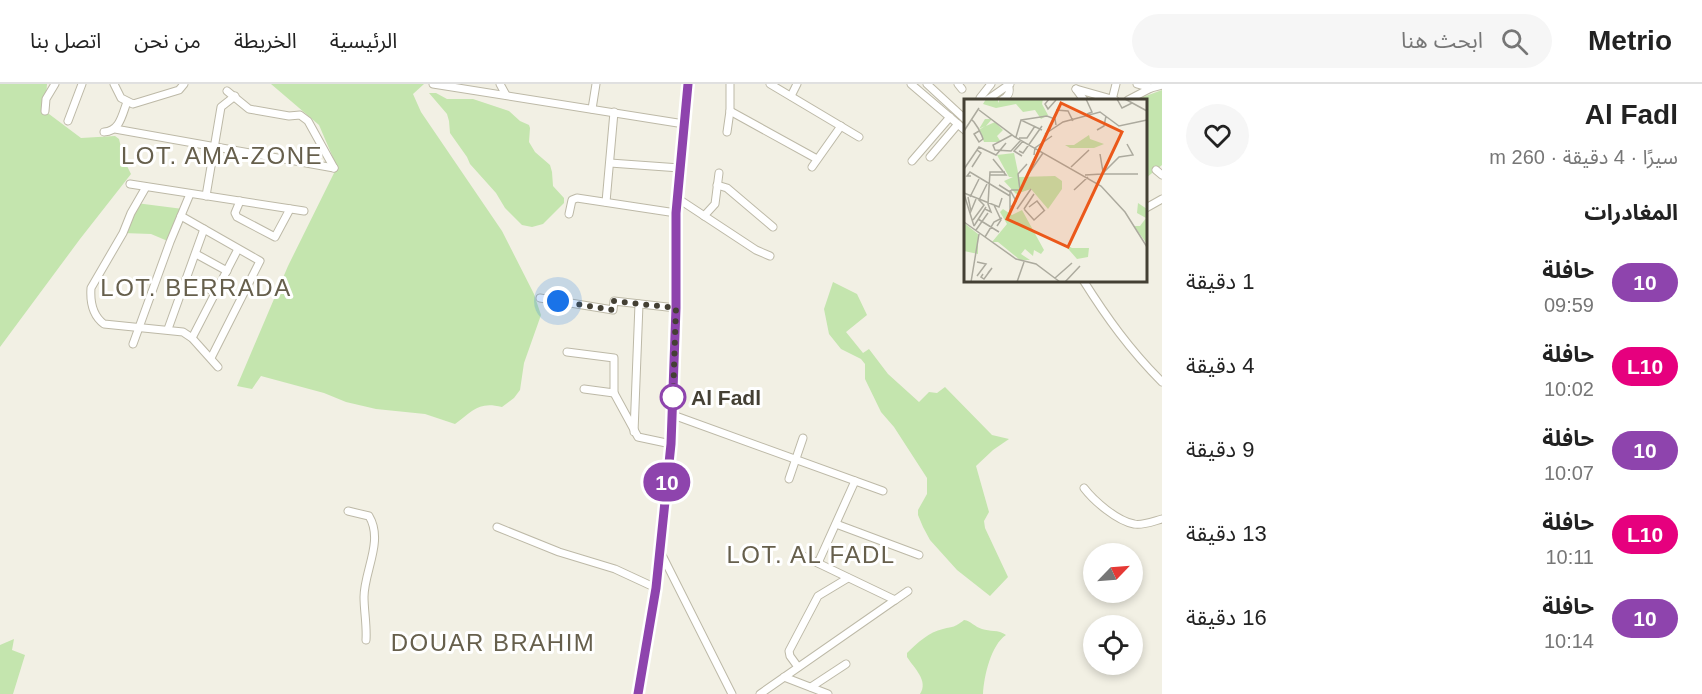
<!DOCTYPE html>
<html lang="ar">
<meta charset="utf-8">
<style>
body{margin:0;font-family:Helvetica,"Noto Sans Arabic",sans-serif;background:#f6f6f6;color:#222;direction:rtl;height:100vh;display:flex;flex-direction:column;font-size:22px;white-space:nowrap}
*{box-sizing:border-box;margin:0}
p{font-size:20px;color:#767676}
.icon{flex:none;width:33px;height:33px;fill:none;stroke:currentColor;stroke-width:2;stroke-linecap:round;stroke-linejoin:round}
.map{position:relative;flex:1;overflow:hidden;direction:ltr}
.side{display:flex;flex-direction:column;background:#fff;width:540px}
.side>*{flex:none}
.badge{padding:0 12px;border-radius:20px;font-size:21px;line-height:39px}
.needle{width:39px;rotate:65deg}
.buttons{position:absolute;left:1083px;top:459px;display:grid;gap:12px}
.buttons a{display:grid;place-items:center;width:60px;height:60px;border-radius:50%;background:#fff;box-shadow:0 3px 9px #0003;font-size:30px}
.you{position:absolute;width:30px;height:30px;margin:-15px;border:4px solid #fff;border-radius:50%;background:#1a73e8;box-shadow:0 0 0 9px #1a73e833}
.map>.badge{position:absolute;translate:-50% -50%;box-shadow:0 0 0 3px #fff}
h2{padding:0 24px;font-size:22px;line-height:54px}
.round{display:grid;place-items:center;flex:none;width:63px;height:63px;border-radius:32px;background:#f6f6f6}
.summary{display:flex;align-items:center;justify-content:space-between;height:102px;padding:0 24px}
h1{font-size:28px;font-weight:700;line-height:45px}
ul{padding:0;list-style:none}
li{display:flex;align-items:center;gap:18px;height:84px;padding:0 24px}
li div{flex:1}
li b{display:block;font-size:22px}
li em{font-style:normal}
li .badge{min-width:66px;font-weight:700;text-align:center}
header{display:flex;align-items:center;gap:36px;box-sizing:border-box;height:84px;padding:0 30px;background:#fff;border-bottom:2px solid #e0e0e0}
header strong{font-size:28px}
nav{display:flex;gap:33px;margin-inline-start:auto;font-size:21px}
.search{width:420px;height:54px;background:#f6f6f6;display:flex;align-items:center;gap:15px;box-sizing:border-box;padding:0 21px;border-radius:33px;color:#767676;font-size:22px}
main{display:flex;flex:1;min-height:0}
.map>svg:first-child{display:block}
.green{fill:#c4e5ae}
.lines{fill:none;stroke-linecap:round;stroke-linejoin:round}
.minor-casing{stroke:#bdb9a7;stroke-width:9}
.minor{stroke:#fff;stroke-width:7}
.line-casing{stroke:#fff;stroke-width:14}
.line{stroke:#8e44ad;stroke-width:9}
.walk{stroke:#444034;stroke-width:6;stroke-dasharray:0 10.8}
.stop-dot{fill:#fff;stroke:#8e44ad;stroke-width:3}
.labels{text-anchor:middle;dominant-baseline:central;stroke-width:6;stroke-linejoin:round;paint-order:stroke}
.stop-label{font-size:21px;font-weight:bold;fill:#444034;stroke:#fff;text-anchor:start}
.quarter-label{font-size:24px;letter-spacing:1.5px;fill:#665f4c;stroke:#fff}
.inset-road{fill:none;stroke:#acaa9e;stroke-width:1.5}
.view{fill:#eb581a;fill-opacity:0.15;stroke:#eb581a;stroke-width:3}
.inset-edge{fill:none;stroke:#444034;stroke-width:3}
</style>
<header>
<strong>Metrio</strong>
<div class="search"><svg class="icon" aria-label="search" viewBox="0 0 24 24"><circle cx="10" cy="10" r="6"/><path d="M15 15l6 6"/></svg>ابحث هنا</div>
<nav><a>الرئيسية</a><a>الخريطة</a><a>من نحن</a><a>اتصل بنا</a></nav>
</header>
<main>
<section class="side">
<div class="summary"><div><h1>Al Fadl</h1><p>سيرًا · 4 دقيقة · 260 m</p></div><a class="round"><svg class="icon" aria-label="heart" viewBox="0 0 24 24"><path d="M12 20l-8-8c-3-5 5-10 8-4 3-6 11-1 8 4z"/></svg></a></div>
<h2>المغادرات</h2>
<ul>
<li><span class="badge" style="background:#8e44ad;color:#fff">10</span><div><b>حافلة</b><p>09:59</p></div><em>1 دقيقة</em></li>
<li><span class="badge" style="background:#e6007e;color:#fff">L10</span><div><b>حافلة</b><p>10:02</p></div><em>4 دقيقة</em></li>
<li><span class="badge" style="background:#8e44ad;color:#fff">10</span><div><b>حافلة</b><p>10:07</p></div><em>9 دقيقة</em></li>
<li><span class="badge" style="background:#e6007e;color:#fff">L10</span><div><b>حافلة</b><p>10:11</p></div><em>13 دقيقة</em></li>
<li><span class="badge" style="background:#8e44ad;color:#fff">10</span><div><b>حافلة</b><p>10:14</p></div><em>16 دقيقة</em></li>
</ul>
</section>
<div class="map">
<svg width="1162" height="610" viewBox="0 0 1162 610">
<rect width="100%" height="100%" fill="#f2f0e4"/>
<g class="green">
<polygon points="0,0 47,0 45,27 81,54 115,52 119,55 124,76 131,90 80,155 0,263"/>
<path d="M271,0H424L413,10L421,28L502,147L534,210L541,231L524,279L520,306L514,314L502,323C478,317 473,327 455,340L425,330L376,325L346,318L324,309L261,292L252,305L237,302L288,182L337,83L319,41Z"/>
<polygon points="1162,6 1162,81 1146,94 1146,16 1135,16"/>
<polygon points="429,9 436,9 447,15 473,15 509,27 520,37 529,41 530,44 529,58 535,68 550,81 552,88 553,102 564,114 564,119 543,140 532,143 522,141 505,124 496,109 470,80 467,73 450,49 449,37 447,30"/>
<polygon points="136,119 183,125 170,158 151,150 123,149"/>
<polygon points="833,198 857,210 867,231 846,248 863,269 869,265 888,290 919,318 929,308 937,309 945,303 992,351 1009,355 993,366 976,382 989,428 984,437 985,444 1008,493 990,512 957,486 930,456 923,443 918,431 918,426 927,410 927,394 894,343 881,328 865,295 865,280 861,275 841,265 829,250 824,225"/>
<path d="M964,536C971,537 975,543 982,545C990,548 998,545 1006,551C991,561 984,592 983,610H920C929,597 914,584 907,573V569C917,559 929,548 943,545C954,542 954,544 964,536Z"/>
<polygon points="14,555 12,566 25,571 13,610 0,610 0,561"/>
</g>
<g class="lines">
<defs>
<g id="minor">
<polyline points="114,0 121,14 133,20 179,6 184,0"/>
<polyline points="433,0 684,40"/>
<polyline points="500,0 506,11"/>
<polyline points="770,0 859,53"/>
<polyline points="911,0 966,47"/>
<polyline points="927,0 966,36"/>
<polyline points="958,0 962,5"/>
<polyline points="1137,0 1151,4 1162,1"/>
<polyline points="1076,5 1115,16"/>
<polyline points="1076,5 1084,16"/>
<polyline points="227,7 249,25 289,32 300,31 308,37 334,84"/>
<polyline points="791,12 797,0"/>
<polyline points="980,14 991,0"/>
<polyline points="987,16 1010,0"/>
<path d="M1002,16C1009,12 1011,8 1008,0"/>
<polyline points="1112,16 1116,0"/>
<polyline points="1128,16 1151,4"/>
<polyline points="592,25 596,0"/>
<polyline points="45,27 46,15 55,0"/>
<polyline points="730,27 817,75"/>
<polyline points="68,37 82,0"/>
<polyline points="115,45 334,84"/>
<path d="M104,48C120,47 122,31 127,18"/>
<polyline points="727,48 730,27 730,0"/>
<polyline points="930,73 958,40"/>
<polyline points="912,77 950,33"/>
<polyline points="610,79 680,84"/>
<polyline points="812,83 841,42"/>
<polyline points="1156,86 1162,91"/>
<polyline points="130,100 304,127"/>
<polyline points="717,101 727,104 773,143"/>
<path d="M146,103L131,129L123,149L91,204C90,218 92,231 104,240L183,248L192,254L218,283"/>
<polyline points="206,112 221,23 235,12"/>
<polyline points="677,114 756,166 770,172"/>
<polyline points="240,117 235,129 237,133 275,153 290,125"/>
<polyline points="606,118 614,28"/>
<polyline points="1146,124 1162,115"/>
<polyline points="569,130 572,116 577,114 676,129"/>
<polyline points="181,132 260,177 211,274"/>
<polyline points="704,132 715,120 719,89"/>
<polyline points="196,170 227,187"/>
<polyline points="187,195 217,209"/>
<path d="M1083,196C1107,234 1130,266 1162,298"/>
<polyline points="540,214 613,226 614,217 676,224"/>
<polyline points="168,245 204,145"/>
<polyline points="192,254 238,165"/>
<polyline points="133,260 170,158 190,110"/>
<polyline points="567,268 614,274 614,309 584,305"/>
<polyline points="614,309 638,353 671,360"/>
<polyline points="673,331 883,407"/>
<polyline points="634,348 639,220"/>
<polyline points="789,395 803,354"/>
<path d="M1084,404C1094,417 1117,437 1134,440C1142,442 1154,437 1162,435"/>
<path d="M348,427L369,432C384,457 364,487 364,513C364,527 367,541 366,556"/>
<polyline points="836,440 919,471"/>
<polyline points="497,443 559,468 615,485 656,504"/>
<polyline points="660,467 732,610"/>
<polyline points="801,471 895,516 908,507"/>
<polyline points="818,479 855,397"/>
<polyline points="798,583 790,572 789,567 818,512 848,494"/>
<polyline points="784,593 828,610"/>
<polyline points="811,603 846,580"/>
<polyline points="638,610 650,549 656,504 671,360 676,224 676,129 688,0"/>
<polyline points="760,610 895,516"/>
</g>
</defs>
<use href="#minor" class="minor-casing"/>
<use href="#minor" class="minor"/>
</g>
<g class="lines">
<defs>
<polyline id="line" points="638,610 656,504 671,360 676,224 676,129 688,0"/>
</defs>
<use href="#line" class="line-casing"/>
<use href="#line" class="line"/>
<polyline class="walk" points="558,217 613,226 614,217 676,224 673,313"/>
</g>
<circle class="stop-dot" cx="673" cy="313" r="12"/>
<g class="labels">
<g class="stop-label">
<text x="691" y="313">Al Fadl</text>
</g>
<g class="quarter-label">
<text x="222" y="71">LOT. AMA-ZONE</text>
<text x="196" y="203">LOT. BERRADA</text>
<text x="811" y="470">LOT. AL FADL</text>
<text x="493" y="558">DOUAR BRAHIM</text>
</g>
</g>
<g transform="translate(964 15)">
<rect width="183" height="183" fill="#f2f0e4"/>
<path d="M22,0H34V4L36,0H79L78,5L84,16L77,20L71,11L59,13L52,5L32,9L19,5ZM21,20H28L22,27L31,23L39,31L33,37L37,43H20L15,31L21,27L15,30ZM125,36L126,40L140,45L130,49H106L101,46H110ZM50,54L55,78L91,77L98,82V90L84,110L67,90L52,95L40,82L49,78H45L33,56ZM174,104L183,110V145L170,127H176L182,119L173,114ZM39,110L48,116L58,111L80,151L77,155L70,151L69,157L61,150L57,155L66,161H56L34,143H28L43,125L36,113ZM0,124L14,135V155L0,152ZM99,144L108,149H125L124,158L113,160Z" fill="#c4e5ae"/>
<path class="inset-road" d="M85,0L81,5L84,10L92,1M122,0L128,13L123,15M153,0L158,9L168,4M161,0L183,12M15,11L51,38L137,87L161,113L183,148M92,11L104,12L109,22M8,21L10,23L14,29L18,37L19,40L15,43L10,35L15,32M57,21L83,17L91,20L92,26M133,31L140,27L142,17M0,32L15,9M81,35L99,23L136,13L155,27L183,21M48,36L29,46L31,51L47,52L57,41M52,38L57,21L78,31M55,39H63L71,27M55,52L59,54L78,27M136,55L139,73M70,56L71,49L88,37M58,57L50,52L59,42M8,68L17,54L13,51M107,68L125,51M0,70L15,48L32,56L42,44M139,75H174M26,76H42L29,60M121,76L138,75L155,58L169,56L163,45M7,77H3L6,73L46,97M63,77L79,54M35,86L46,93V113M46,91L52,102L47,108M47,91H56L54,75L63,65M110,91L124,78M0,94L35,108L38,99M0,95L10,127M4,98L7,112L12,100M6,98L15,80M30,106L37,121L33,127M65,108L73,102L80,111M21,110L27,113L24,105L26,73H41M53,110L67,90M60,110L70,121L81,111M60,110L70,95M14,120L35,133M9,121L20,106L15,101L23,85M0,123L52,160L72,165L96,183M10,127L22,108M12,131L24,114M21,138L30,123L38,119M13,163L22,165L13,177M19,175L17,178L20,180L28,169L24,174M91,179L108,164M7,183L15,135M53,183L60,163M101,183L116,167"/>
<path class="view" d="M97,4L158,33L104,148L43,120Z"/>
<rect width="183" height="183" class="inset-edge"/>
</g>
</svg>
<div class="buttons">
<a><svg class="needle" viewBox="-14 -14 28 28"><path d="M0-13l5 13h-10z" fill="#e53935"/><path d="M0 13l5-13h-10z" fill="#767676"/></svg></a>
<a><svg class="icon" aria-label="locate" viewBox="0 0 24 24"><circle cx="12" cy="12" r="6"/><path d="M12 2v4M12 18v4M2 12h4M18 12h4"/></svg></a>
</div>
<div class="you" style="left:558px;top:217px"></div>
<b class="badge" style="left:667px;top:398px;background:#8e44ad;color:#fff">10</b>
</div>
</main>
